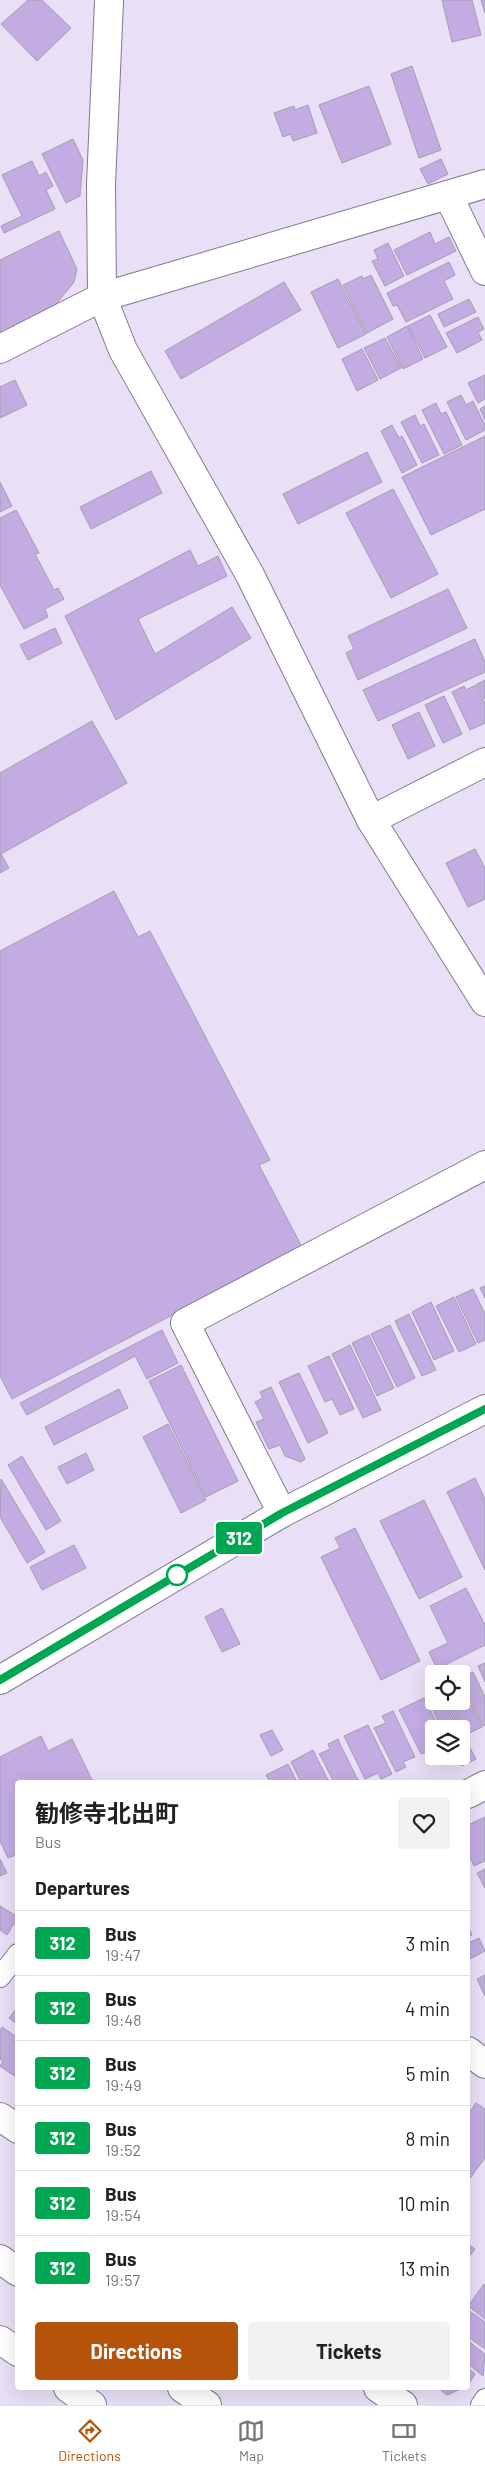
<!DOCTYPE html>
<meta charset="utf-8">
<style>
body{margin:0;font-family:Barlow,"Noto Sans JP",sans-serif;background:#f2f2f2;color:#222;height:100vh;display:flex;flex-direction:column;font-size:19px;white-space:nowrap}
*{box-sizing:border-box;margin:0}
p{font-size:16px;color:#767676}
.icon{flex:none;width:28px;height:28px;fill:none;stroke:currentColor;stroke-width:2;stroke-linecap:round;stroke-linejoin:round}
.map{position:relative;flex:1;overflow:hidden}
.panel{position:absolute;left:15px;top:1780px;width:455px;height:610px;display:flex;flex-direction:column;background:#fff;border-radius:5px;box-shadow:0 5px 20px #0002}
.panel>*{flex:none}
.badge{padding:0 10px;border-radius:4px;font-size:18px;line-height:32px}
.fabs{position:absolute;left:425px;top:1665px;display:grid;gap:10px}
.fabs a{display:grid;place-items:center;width:45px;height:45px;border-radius:5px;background:#fff;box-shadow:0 5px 20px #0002;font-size:25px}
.map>.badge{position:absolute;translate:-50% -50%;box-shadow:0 0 0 2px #fff}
h2{padding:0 20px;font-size:19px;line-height:45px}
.round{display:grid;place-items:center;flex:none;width:52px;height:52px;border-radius:5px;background:#f2f2f2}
.summary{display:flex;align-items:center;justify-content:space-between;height:85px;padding:0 20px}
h1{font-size:24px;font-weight:700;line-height:38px}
.cta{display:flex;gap:10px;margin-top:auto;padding:10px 20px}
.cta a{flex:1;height:58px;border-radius:5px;background:#b45309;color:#fff;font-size:20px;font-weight:700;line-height:58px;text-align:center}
.cta a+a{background:#f2f2f2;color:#222}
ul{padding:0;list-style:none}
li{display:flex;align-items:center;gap:15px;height:65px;padding:0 20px;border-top:1px solid #e0e0e0}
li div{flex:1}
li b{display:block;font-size:19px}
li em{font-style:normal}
li .badge{min-width:55px;font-weight:700;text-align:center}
.dock{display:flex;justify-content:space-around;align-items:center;height:70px;border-top:1px solid #e0e0e0;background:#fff;font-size:14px;color:#767676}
.dock a{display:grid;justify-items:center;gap:2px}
.dock .selected{color:#b45309}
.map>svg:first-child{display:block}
.building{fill:#c2ace2;stroke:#a49cb1}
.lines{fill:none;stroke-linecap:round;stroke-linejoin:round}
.service-casing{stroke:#82798e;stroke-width:22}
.minor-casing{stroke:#82798e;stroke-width:30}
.tertiary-casing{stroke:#82798e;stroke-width:30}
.secondary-casing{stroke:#82798e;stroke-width:30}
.motorway-casing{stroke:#82798e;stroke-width:30}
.service{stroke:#fff;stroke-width:20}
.minor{stroke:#fff;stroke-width:28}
.tertiary{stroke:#fff;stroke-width:28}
.secondary{stroke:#fff;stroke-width:28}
.motorway{stroke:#fff;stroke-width:28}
.line-casing{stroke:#fff;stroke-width:11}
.line{stroke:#00a651;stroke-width:8}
.stop-dot{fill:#fff;stroke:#00a651;stroke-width:2.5}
</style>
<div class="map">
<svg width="485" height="2405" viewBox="0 0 485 2405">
<rect width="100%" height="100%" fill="#e9e0f7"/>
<g class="building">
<polygon points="28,0 42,0 71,28 37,61 1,24"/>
<polygon points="442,0 472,0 481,35 452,42"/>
<polygon points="481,0 485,0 485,13"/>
<polygon points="412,66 441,150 419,158 391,74"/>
<polygon points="369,86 391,144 342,163 319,105"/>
<polygon points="308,105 317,133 293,141 291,134 283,137 274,113 294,106 295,110"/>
<polygon points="73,139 83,160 80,196 66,203 42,154"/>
<polygon points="441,159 448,174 428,184 420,169"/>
<polygon points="32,161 39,176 46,172 53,186 46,190 55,209 4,233 1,226 22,216 2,175"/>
<polygon points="59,231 77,269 74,282 49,313 0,337 0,260"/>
<polygon points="430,232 435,244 449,237 456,251 407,275 394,250"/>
<polygon points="388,243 404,276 385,286 372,261 378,259 374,250"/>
<polygon points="449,262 455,275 444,281 453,299 406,322 397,305 393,306 387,293"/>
<polygon points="371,275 393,319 367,333 343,285 362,276 363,279"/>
<polygon points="338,279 366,334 338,348 311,292"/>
<polygon points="284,282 301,310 181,379 165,351"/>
<polygon points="469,299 476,312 444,327 438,314"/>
<polygon points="430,315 447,347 425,358 408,326"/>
<polygon points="478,317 484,329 478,332 482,340 457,353 446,333"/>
<polygon points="407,326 423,359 403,369 387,337"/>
<polygon points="385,338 401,368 380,379 364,348"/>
<polygon points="362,349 378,380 357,391 342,359"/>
<polygon points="485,375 485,399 478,403 468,383"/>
<polygon points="15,380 27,405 0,418 0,387"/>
<polygon points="461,395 466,405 473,401 485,425 485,430 466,440 447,402"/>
<polygon points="436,403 441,414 446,412 462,445 444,454 422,410"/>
<polygon points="485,406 485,420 480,409"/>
<polygon points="415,415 420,426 424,424 439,455 422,463 401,422"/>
<polygon points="392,425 399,438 402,436 417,465 402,473 381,431"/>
<polygon points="485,436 485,509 431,535 402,477"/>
<polygon points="367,452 382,482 298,524 283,494"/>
<polygon points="151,471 162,493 91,529 80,507"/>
<polygon points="0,482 12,506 0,512"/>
<polygon points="393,489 438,574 391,598 346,513"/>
<polygon points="16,510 39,553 35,554 54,590 58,588 64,599 45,609 48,617 24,629 0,585 0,518"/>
<polygon points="190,550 198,566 218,556 227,576 138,619 155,654 232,607 251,638 116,720 65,616"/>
<polygon points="448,589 467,628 358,680 346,653 354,649 348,636"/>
<polygon points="55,628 62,643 28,660 20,645"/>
<polygon points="475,639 485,662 485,672 378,721 363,690"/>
<polygon points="485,680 485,699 477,684"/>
<polygon points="476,685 485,703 485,723 470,730 452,692 464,686 466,690"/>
<polygon points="444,696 462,734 443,743 425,705"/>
<polygon points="419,712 435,746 408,759 392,725"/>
<polygon points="92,721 127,783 1,854 9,868 0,873 0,773"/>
<polygon points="475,849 485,868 485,899 468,907 446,863"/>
<polygon points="114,891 138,937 150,931 270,1160 259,1165 302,1247 12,1399 0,1376 0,951"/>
<polygon points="485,1286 485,1298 480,1288"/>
<polygon points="473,1289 485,1314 485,1340 478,1343 456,1297"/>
<polygon points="454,1297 476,1344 459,1352 436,1306"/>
<polygon points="431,1302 454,1351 434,1360 412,1312"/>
<polygon points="409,1314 436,1370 422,1376 395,1321"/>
<polygon points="390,1325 415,1378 397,1387 371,1334"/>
<polygon points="162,1330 178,1363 147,1379 135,1356 27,1415 20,1403"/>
<polygon points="369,1335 394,1388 377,1396 352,1343"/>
<polygon points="350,1345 381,1410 363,1418 332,1354"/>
<polygon points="329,1356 354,1409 340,1415 332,1399 325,1402 308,1366"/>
<polygon points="181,1365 238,1481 206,1497 149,1381"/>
<polygon points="299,1373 328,1433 308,1443 279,1382"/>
<polygon points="271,1387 305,1459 301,1462 285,1456 280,1445 269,1449 256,1422 264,1419 255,1402 263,1398 260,1392"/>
<polygon points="119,1389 128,1408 54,1445 45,1427"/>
<polygon points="168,1424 206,1500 181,1513 143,1437"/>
<polygon points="86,1453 94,1470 67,1484 58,1467"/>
<polygon points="22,1456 61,1521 46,1530 8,1465"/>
<polygon points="475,1478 485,1499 485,1570 447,1492"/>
<polygon points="1,1479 45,1552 27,1563 0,1517"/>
<polygon points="424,1500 462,1577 419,1599 380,1521"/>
<polygon points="355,1528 420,1661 381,1680 321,1557 340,1548 335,1538"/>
<polygon points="74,1545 86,1568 42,1590 30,1567"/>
<polygon points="466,1588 485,1625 485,1645 437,1669 429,1652 448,1643 430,1606"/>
<polygon points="222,1608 240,1644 222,1652 205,1617"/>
<polygon points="485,1663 485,1682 478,1666"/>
<polygon points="473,1672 485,1697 485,1725 483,1726 461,1681 461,1678"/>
<polygon points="461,1685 482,1727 463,1736 446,1701 461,1701"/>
<polygon points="434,1692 434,1701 444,1701 458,1729 442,1729 426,1696"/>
<polygon points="424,1698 440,1729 434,1729 434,1749 421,1754 399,1710"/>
<polygon points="393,1711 415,1757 403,1762 406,1767 396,1772 374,1728 386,1723 382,1716"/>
<polygon points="368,1725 392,1774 381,1779 378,1773 365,1779 344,1736"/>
<polygon points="272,1730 283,1750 271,1756 260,1735"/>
<polygon points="41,1736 48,1751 72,1739 93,1782 18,1782 18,1854 8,1858 0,1841 0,1757"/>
<polygon points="338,1739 340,1744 359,1782 334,1782 321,1757 319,1754 330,1749 328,1744"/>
<polygon points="469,1746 476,1759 462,1766 457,1756 461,1756 461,1749"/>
<polygon points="313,1750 329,1782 301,1782 291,1762"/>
<polygon points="288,1764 297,1782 270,1782 266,1775"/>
<polygon points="485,1817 485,1861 474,1866 468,1853 468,1825"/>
<polygon points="0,1859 7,1873 0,1876"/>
<polygon points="485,1869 485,1888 477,1873"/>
<polygon points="0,1906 18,1917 7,1935 0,1930"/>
<polygon points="468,1926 472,1935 468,1937"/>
<polygon points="479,1938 485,1951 468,1960 468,1943"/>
<polygon points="485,1975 485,1996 477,1979"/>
<polygon points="18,2007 18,2025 9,2018"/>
<polygon points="2,2027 18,2038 16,2077 0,2066 3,2061 0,2059 0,2031"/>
<polygon points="476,2103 485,2109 485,2158 468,2181 468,2114"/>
<polygon points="468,2244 475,2249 468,2258"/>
<polygon points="484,2284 485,2285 485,2319 468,2306"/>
<polygon points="468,2310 485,2322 485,2349 468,2337"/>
<polygon points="468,2341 485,2354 483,2376 468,2364"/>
<polygon points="468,2368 475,2374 468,2385"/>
<polygon points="438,2388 463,2388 447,2395"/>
</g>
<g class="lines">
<defs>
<g id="service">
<polyline points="0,1977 18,1954"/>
<polyline points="481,2405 485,2399"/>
</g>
<g id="minor">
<polyline points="448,195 485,271"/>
<polyline points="0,349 102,297 485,184"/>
<polyline points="371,820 485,762"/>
<polyline points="282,1513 185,1323 485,1165"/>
<polyline points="468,1794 485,1785"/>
<polyline points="468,2051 485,2064"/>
</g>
<g id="tertiary">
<polyline points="109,2 101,184 102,297 123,350 250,575 371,820 485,1002"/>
<polyline points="0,2117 18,2129"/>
<polyline points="378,2388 403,2405"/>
</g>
<polyline id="secondary" points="0,1680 282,1513 485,1409"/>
<g id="motorway">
<polyline points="0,2259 18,2272"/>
<polyline points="0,2340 18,2352"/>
<polyline points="68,2388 92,2405"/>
<polyline points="182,2388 207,2405"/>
</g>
</defs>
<use href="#service" class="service-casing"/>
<use href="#minor" class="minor-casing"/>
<use href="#tertiary" class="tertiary-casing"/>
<use href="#secondary" class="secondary-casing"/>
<use href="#motorway" class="motorway-casing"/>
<use href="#service" class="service"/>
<use href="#minor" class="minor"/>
<use href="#tertiary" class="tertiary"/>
<use href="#secondary" class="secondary"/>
<use href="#motorway" class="motorway"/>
</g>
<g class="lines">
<defs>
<polyline id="line" points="0,1680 282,1513 485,1409"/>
</defs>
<use href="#line" class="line-casing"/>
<use href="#line" class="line"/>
</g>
<circle class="stop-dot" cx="177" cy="1575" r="10"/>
</svg>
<div class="fabs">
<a><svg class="icon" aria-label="locate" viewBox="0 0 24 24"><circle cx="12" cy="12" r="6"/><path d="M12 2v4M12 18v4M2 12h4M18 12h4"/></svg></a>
<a><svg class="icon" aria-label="layers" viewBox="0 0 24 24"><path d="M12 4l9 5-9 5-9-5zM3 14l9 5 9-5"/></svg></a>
</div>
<b class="badge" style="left:239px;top:1538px;background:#00a651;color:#fff">312</b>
<section class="panel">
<div class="summary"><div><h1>勧修寺北出町</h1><p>Bus</p></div><a class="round"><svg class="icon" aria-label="heart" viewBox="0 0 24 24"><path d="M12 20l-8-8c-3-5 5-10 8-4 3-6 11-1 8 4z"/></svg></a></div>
<h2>Departures</h2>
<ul>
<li><span class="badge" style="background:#00a651;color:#fff">312</span><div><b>Bus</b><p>19:47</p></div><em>3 min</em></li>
<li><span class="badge" style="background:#00a651;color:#fff">312</span><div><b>Bus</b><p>19:48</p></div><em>4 min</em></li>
<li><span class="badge" style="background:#00a651;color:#fff">312</span><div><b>Bus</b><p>19:49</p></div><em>5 min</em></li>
<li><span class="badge" style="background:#00a651;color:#fff">312</span><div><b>Bus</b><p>19:52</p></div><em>8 min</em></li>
<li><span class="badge" style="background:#00a651;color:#fff">312</span><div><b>Bus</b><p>19:54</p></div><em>10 min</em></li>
<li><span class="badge" style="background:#00a651;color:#fff">312</span><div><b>Bus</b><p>19:57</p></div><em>13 min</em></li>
</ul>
<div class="cta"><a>Directions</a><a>Tickets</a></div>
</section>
</div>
<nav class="dock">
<a class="selected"><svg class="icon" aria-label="directions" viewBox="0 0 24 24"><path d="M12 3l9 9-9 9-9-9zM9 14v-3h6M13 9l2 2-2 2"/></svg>Directions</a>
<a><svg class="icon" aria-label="map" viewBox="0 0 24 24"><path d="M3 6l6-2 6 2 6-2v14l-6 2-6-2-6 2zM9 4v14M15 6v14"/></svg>Map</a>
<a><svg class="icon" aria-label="tickets" viewBox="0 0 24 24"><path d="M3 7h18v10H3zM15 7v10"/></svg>Tickets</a>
</nav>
